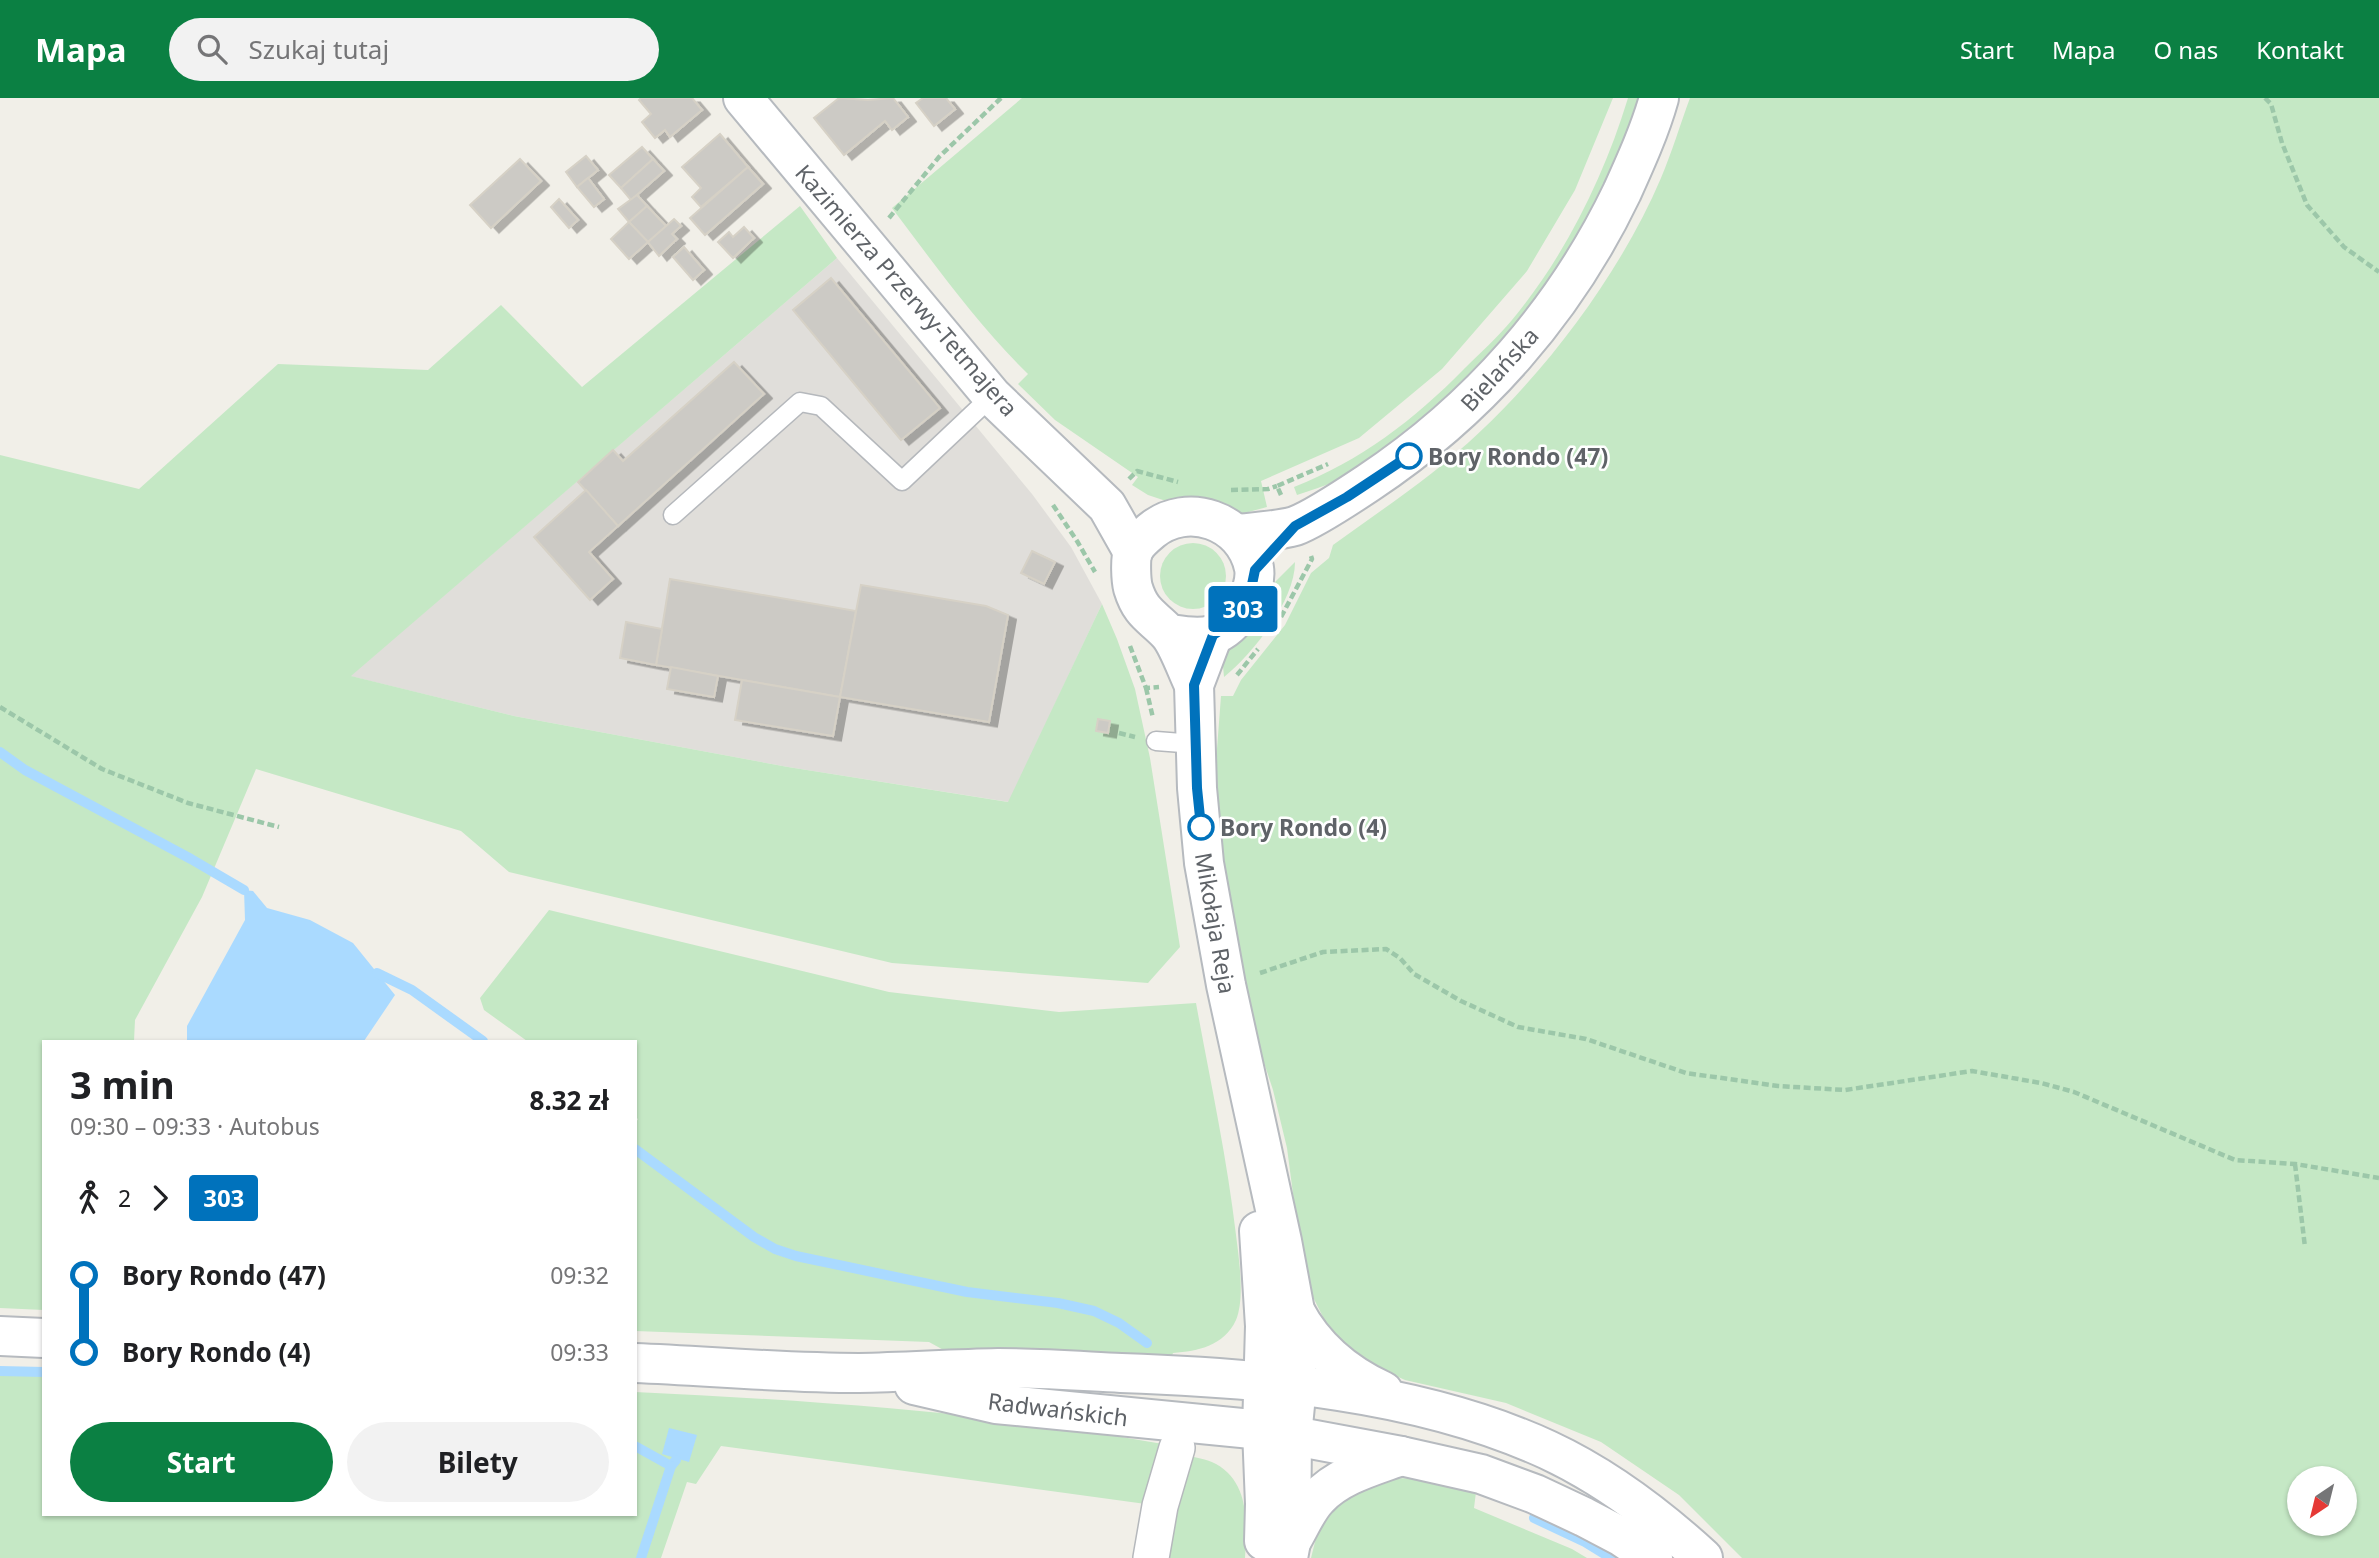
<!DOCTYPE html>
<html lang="pl">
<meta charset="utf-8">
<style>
body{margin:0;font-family:"Noto Sans",sans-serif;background:#f2f2f2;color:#202124;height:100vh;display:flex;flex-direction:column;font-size:26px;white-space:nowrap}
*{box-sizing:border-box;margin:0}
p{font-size:23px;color:#757577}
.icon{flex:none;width:38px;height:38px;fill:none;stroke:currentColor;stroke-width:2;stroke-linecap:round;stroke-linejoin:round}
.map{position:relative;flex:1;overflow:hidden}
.side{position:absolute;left:42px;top:942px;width:595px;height:476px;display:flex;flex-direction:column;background:#fff;border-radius:0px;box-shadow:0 2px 5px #0004}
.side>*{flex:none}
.badge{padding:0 14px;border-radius:5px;font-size:24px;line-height:46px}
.needle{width:46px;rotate:215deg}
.controls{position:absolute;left:2287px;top:1368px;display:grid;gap:14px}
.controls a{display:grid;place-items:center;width:70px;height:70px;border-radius:50%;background:#fff;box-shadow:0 2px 5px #0004;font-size:35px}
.map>.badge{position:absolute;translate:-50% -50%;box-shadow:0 0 0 4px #fff}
.legs{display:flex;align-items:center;gap:10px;height:77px;padding:0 28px;font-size:23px}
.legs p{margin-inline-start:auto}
.headline{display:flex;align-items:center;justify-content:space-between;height:119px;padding:0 28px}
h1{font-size:38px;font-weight:700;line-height:52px}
.button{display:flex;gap:14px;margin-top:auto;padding:14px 28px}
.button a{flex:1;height:80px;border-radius:42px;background:#0b8043;color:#fff;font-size:28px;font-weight:700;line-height:80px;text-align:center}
.button a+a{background:#f2f2f2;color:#202124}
ul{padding:0 28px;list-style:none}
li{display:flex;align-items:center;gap:24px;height:77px;font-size:26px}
li i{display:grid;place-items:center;width:10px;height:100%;margin:0 9px;background:currentColor}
li i::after{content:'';width:18px;height:18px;margin:-9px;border:5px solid;border-radius:50%;background:#fff}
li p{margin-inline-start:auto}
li:first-child i{background:linear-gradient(#0000 50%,currentColor 0)}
li:last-child i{background:linear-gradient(currentColor 50%,#0000 0)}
header{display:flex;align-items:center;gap:42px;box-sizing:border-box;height:98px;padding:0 35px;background:#0b8043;color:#fff}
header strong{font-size:33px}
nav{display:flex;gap:38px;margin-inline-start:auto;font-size:24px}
.search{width:490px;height:63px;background:#f2f2f2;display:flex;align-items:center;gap:18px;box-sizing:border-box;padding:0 24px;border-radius:38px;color:#757577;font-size:26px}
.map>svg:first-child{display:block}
.industrial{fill:#e0deda}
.green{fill:#c5e8c5;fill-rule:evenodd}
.water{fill:#aadaff}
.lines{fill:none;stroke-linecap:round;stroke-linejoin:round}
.stream{stroke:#aadaff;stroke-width:10}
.building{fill:#cccac5;stroke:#d6d1c6;stroke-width:2;filter:url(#shadow)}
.lane-casing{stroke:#b5b8bc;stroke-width:21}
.street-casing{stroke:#b5b8bc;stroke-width:38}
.secondary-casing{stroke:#b6babf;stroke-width:42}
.path{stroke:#9cc7a9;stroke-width:4.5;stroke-dasharray:7 3.5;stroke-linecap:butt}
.lane{stroke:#fff;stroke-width:18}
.street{stroke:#fff;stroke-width:35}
.secondary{stroke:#fff;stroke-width:38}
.line-1-casing{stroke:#fff;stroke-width:16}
.line-1{stroke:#0072bc;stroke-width:10}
.stop-1-dot{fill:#fff;stroke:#0072bc;stroke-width:3.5}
.labels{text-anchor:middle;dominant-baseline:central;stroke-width:5;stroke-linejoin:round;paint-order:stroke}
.street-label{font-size:23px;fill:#5f6368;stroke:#fff}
.stop-label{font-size:23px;font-weight:bold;fill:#5f6368;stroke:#fff;text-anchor:start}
</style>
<header>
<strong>Mapa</strong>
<div class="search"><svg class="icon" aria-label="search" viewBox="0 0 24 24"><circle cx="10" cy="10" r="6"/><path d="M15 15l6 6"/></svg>Szukaj tutaj</div>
<nav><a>Start</a><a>Mapa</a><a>O nas</a><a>Kontakt</a></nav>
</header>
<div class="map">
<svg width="2379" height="1460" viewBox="0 0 2379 1460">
<defs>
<filter id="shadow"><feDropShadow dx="8" dy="4.5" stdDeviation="0" flood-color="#0004"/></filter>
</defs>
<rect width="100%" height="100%" fill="#f1efe8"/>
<polygon class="industrial" points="837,160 1032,396 1071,449 1102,506 1009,704 788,669 514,618 350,578"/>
<g class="green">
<path d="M1022,0H1613L1575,92L1527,173L1442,271L1359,340L1261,383L1267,409L1241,416L1206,402L1166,403L1148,397L1132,387L1138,379L1055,322L1018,286L1028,276C977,226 935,167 892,110Z"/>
<path d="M1628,0H1639C1617,67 1586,133 1545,192C1535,206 1522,219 1511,232C1463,287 1403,349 1338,382C1325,388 1311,392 1297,397L1294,389C1360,363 1414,322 1464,271C1480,255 1498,239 1512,222C1565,158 1604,79 1628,0Z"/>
<path d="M1690,0H2379V1460H1742L1679,1397L1601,1344L1506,1305L1405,1282L1365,1264L1330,1233L1311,1195L1300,1149L1287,1050L1273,992L1251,925L1218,736L1215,677L1221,598H1233L1241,582L1285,527L1311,475L1329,460L1333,447C1366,423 1400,400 1432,375C1524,304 1615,188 1661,80C1672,54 1680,27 1690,0ZM2300,1381H2345V1426H2300Z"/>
<polygon points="800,108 837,160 351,578 514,618 788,669 1008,704 1102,506 1117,541 1135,591 1150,660 1180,849 1148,885 892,865 509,774 461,733 256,671 202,799 135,922 134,943 44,943 44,1212 0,1210 0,357 139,391 278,266 428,272 501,207 582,289"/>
<circle cx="1193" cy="478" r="33"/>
<path d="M1295,464C1295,503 1253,555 1224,579L1223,568L1226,556L1273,486Z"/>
<path d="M549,812L889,894L1059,914L1196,905C1210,982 1227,1059 1236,1137C1239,1161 1245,1200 1236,1222C1224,1248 1198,1253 1173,1255L1169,1264L949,1255L929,1244L635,1233V1026L638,1021L635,1019V943H527L484,912L480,900Z"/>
<path d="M0,1277L44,1278V1416H635V1294C768,1300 900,1309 1032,1325C1076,1330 1119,1339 1163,1346L1153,1407L721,1348L696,1386L687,1384L661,1460H0Z"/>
<path d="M1184,1357C1194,1359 1207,1361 1216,1366C1250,1385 1247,1426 1245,1460H1161Z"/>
<polygon points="1414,1380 1476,1394 1474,1410 1572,1451 1587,1460 1311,1460 1319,1428 1337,1402 1375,1381"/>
</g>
<g class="water">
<polygon points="244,792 253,793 267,810 310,822 353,845 395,897 364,943 187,943 187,928 245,822"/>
<polygon points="669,1330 697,1337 689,1364 662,1356"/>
</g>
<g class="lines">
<g class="stream">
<polyline points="0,654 25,672 191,761 244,792"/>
<polyline points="377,875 412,892 483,943"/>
<polyline points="635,1051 754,1139 775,1151 796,1158 967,1194 1058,1205 1094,1213 1119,1225 1147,1245"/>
<polyline points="0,1273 44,1274"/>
<polyline points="635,1348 671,1368 676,1362"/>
<polyline points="1534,1420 1585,1444 1611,1460"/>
<polyline points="641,1460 671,1368"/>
</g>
</g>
<g class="building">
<polygon points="641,0 692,0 702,12 670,39 665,32 655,40 642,24 651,16 639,2"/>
<polygon points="839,0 868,2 893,0 908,19 892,32 885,23 844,57 814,20"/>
<polygon points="923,0 946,0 955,11 934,28 916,5"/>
<polygon points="720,36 748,69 701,109 692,99 701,90 682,69"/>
<polygon points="642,49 653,61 621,90 609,77"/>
<polygon points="586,58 598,72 577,89 566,74"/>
<polygon points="520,61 541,83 491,130 470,107"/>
<polygon points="653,61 664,73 631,102 621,90"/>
<polygon points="748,69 763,86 705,137 690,120"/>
<polygon points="588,80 604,101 594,109 577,89"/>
<polygon points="637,97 647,108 629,124 618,111"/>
<polygon points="559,101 578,122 569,130 551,109"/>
<polygon points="647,108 666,128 648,144 629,124"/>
<polygon points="674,121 681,128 672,136 677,141 659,158 648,144"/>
<polygon points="629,124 648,144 629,161 611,141"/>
<polygon points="744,129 754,140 733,160 718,144 729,134 733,139"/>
<polygon points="684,149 704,172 693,182 673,159"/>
<polygon points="831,180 940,310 901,342 793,212"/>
<polygon points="734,264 764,296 618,428 578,384 613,352 623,363"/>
<polygon points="586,392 618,428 589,454 613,481 590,502 534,439"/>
<polygon points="1032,453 1055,464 1044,486 1021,475"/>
<polygon points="670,481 856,513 840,599 656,567"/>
<polygon points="861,487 986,508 1008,517 989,624 840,599"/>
<polygon points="626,524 662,531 656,567 620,560"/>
<polygon points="671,569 718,578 714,599 667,591"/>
<polygon points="742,582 840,599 833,638 735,622"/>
<polygon points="1098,621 1110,623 1108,635 1096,633"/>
</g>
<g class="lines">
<defs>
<g id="lane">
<polyline points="673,417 800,304 821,308 902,383 992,298"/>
<polyline points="1156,643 1195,646"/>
</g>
<polyline id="street" points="1151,1460 1160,1408 1177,1350"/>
<g id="secondary">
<polyline points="743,0 992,298 1107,408 1133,454"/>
<path d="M1237,436C1255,434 1277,433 1295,428C1314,421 1350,397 1368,385C1478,312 1565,213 1622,94C1636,63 1650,32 1659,0"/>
<path d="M1170,536C1183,538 1198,541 1212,537C1235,531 1258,493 1254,470C1244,422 1187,403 1151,433C1145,438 1136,446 1133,453C1130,461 1131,482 1133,490C1141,516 1152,518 1168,535C1178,546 1187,573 1194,587"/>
<polyline points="1213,537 1194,587 1197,690 1204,765 1226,887 1282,1143 1295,1213 1297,1287 1292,1338 1291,1444 1288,1460"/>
<polyline points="1259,1133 1265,1228 1262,1332 1265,1406 1264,1443"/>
<path d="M1295,1213C1314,1249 1346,1276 1383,1293"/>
<polyline points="0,1238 44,1240"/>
<path d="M635,1265C709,1268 784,1275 859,1275C905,1274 952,1271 998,1270C1039,1270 1080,1273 1121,1275C1262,1280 1418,1292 1548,1352C1606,1379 1656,1417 1703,1460"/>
<polyline points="914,1287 996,1306 1262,1332 1401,1358 1481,1376 1535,1396 1584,1419 1622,1439 1653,1460"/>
<path d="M1292,1442C1300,1429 1307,1411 1318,1400C1339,1377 1374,1368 1401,1358"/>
</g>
</defs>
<use href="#lane" class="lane-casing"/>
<use href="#street" class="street-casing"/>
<use href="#secondary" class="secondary-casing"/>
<g class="path">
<polyline points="2265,0 2271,6 2282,45 2307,107 2344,149 2379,174"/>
<polyline points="889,120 939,59 1001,0"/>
<polyline points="1129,381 1137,373 1178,384"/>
<polyline points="1231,392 1268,391 1277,388"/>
<polyline points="1281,397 1277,388 1328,366"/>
<polyline points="1053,407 1077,443 1095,474"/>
<polyline points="1281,519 1312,461 1311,458"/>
<polyline points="1130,548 1146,590 1159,589"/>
<polyline points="1237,577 1258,551"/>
<polyline points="1146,590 1153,620"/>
<polyline points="0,609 102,671 188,705 279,729"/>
<polyline points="1119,635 1135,639"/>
<polyline points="1260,875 1323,854 1386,851 1400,860 1414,876 1461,903 1518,929 1586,941 1686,975 1778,988 1845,992 1972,973 2041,985 2074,994 2235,1062 2295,1066 2379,1080"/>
<polyline points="2295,1066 2305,1149"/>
</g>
<use href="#lane" class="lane"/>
<use href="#street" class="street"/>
<use href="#secondary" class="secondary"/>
</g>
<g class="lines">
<defs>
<polyline id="line-1" points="1201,729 1197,690 1194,587 1213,537 1231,525 1242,513 1250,496 1255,472 1295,428 1347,399 1409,358"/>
</defs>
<use href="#line-1" class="line-1-casing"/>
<use href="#line-1" class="line-1"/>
</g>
<g class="stop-1-dot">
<circle cx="1409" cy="358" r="12"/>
<circle cx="1201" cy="729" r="12"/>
</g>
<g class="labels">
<g class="street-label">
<text transform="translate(907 192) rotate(49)">Kazimierza Przerwy-Tetmajera</text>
<text transform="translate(1499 271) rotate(-48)">Bielańska</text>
<text transform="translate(1216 825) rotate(80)">Mikołaja Reja</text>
<text transform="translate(1058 1311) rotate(7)">Radwańskich</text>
</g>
<g class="stop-label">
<text x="1428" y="358">Bory Rondo (47)</text>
<text x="1220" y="729">Bory Rondo (4)</text>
</g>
</g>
</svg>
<div class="controls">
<a><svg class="needle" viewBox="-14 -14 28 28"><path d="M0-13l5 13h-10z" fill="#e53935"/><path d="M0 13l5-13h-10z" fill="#757577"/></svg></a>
</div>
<b class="badge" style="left:1243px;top:511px;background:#0072bc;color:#fff">303</b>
<section class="side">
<div class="headline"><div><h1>3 min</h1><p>09:30 – 09:33 · Autobus</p></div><b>8.32 zł</b></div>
<div class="legs"><svg class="icon" aria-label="walk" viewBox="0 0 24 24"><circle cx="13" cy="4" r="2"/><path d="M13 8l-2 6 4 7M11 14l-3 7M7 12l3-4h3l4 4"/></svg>2<svg class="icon" aria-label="forward" viewBox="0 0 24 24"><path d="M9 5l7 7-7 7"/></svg><b class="badge" style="background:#0072bc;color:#fff">303</b></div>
<ul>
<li><i style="color:#0072bc"></i><b>Bory Rondo (47)</b><p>09:32</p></li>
<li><i style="color:#0072bc"></i><b>Bory Rondo (4)</b><p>09:33</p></li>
</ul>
<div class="button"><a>Start</a><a>Bilety</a></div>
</section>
</div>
